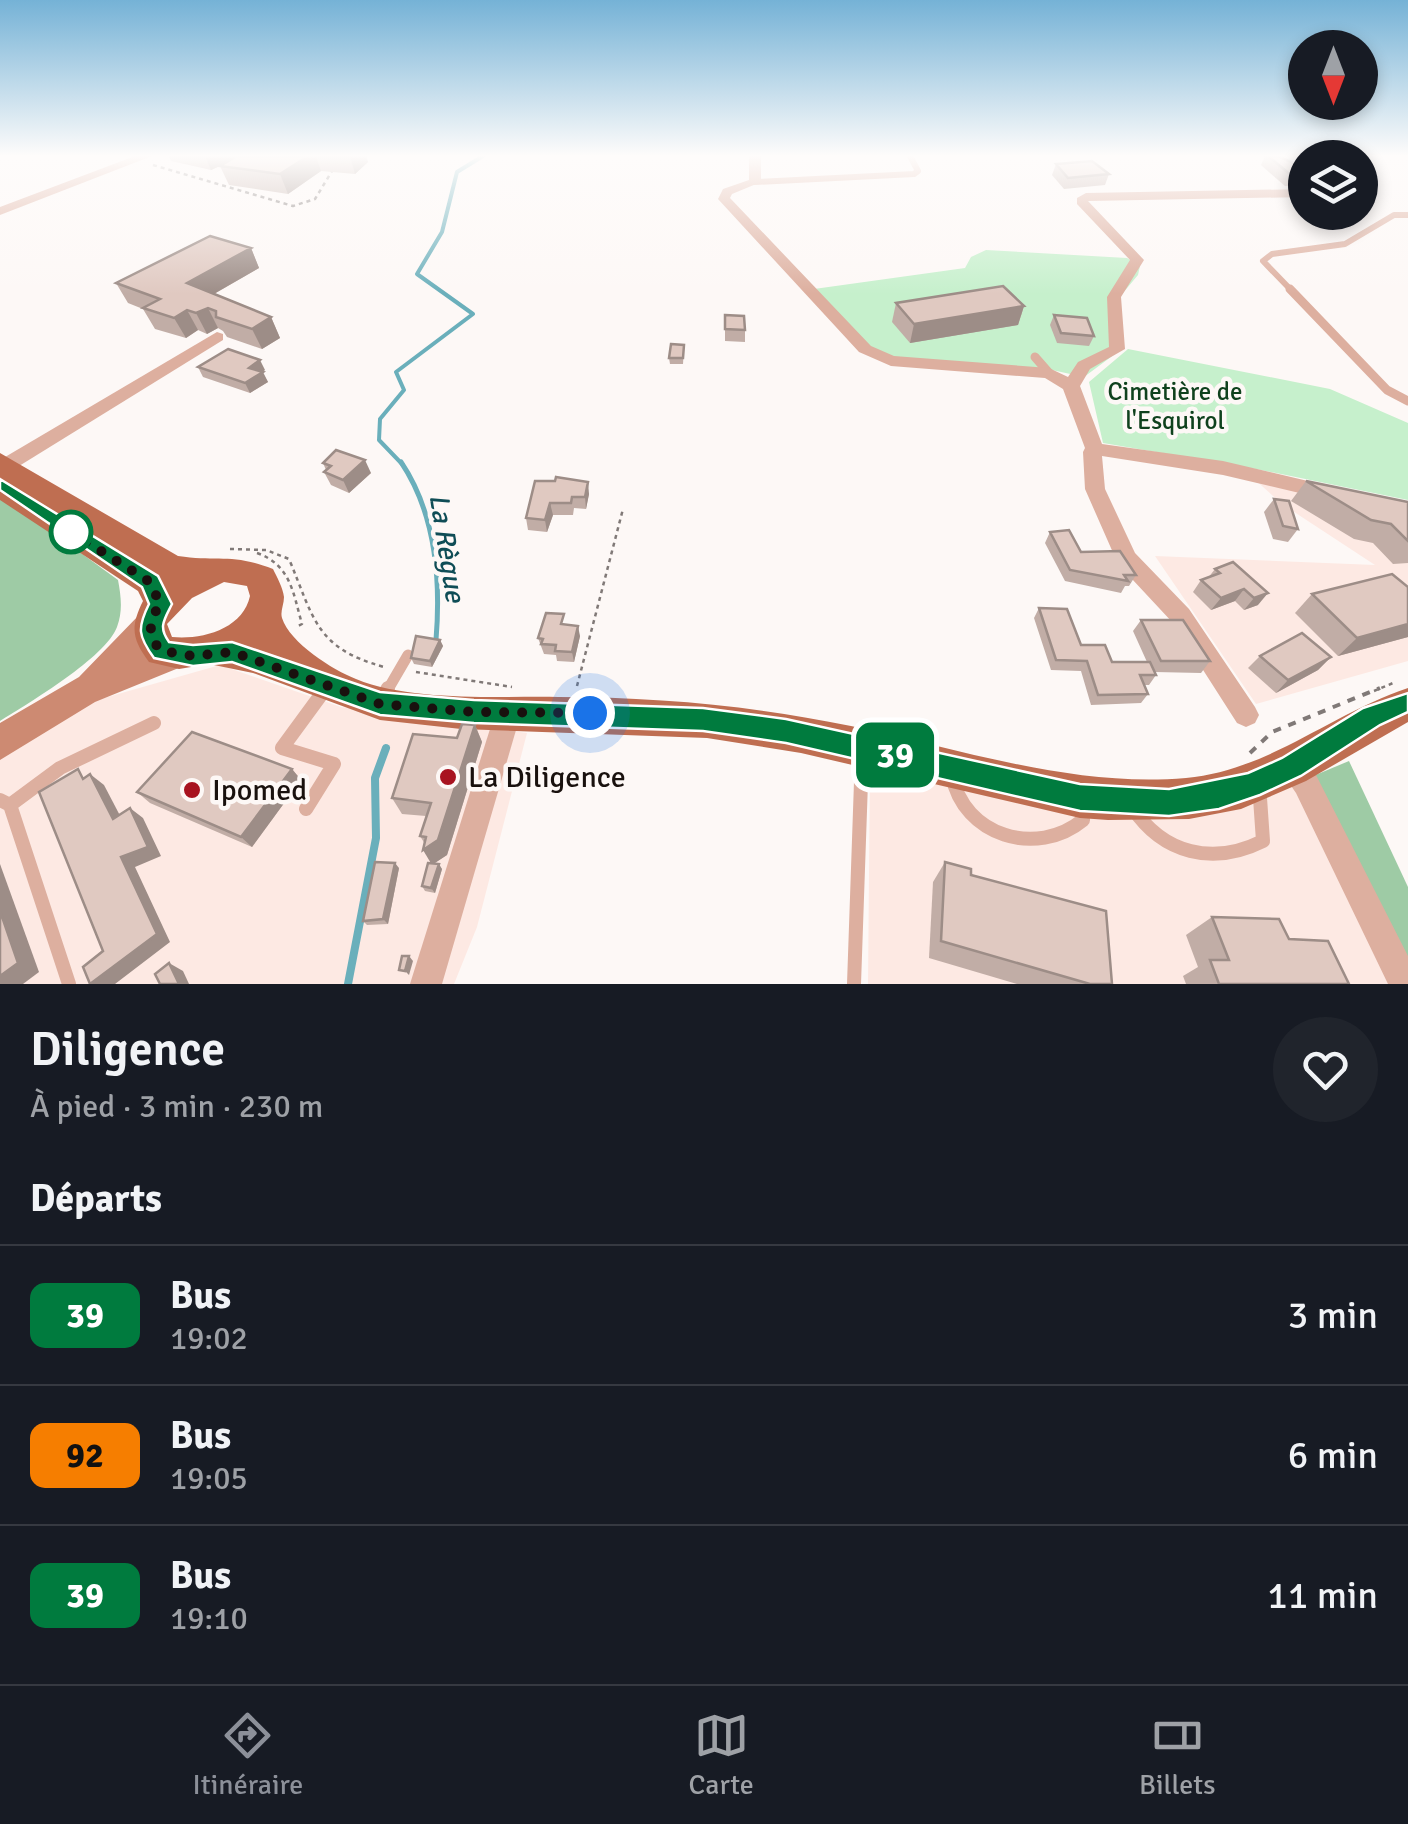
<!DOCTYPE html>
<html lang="fr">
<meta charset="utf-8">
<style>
body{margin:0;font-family:Signika,sans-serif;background:#20242c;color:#f1f3f6;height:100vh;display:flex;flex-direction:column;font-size:38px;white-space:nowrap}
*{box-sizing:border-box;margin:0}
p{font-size:32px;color:#9ea1a6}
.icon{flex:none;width:55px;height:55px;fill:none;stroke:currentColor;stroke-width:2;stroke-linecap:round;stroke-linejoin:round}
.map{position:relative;height:984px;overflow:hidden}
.drawer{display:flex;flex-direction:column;background:#171b24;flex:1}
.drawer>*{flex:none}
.badge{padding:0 20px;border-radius:15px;font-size:35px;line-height:65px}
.needle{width:65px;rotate:180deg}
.tools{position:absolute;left:1288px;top:30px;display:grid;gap:20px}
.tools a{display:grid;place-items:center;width:90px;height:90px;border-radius:50%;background:#171b24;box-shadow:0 5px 15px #0003;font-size:50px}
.you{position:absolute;width:50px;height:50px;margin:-25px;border:8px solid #fff;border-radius:50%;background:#1a73e8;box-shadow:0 0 0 15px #1a73e833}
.map>.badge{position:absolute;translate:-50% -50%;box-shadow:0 0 0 5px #fff}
h2{padding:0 30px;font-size:38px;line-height:90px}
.round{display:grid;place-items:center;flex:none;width:105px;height:105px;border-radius:52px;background:#20242c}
.overview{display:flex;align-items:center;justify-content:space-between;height:170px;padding:0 30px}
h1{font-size:48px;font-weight:600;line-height:75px}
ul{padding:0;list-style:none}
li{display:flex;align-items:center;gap:30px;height:140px;padding:0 30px;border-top:2px solid #363941}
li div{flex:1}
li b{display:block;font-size:38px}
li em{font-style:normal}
li .badge{min-width:110px;font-weight:700;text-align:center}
.dock{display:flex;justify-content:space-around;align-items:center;height:140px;border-top:2px solid #363941;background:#171b24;font-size:28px;color:#9ea1a6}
.dock a{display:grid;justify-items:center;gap:5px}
.dock .on{color:#8c9099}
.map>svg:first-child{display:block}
.built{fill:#fde9e3}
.green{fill:#c6f0cc}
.forest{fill:#9ecba5}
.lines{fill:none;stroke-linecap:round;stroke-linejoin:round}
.stream-far2{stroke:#6aafbb;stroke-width:4}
.stream-far1{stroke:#6aafbb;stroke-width:5}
.stream{stroke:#6aafbb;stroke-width:8}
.path-far1{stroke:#807977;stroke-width:2.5;stroke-dasharray:4 4;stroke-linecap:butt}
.path{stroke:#807977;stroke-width:4;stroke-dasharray:8 8;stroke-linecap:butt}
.lane-far3{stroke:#ddaf9f;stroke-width:6}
.lane-far2{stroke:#ddaf9f;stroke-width:9}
.lane-far1{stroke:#ddaf9f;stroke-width:11}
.lane{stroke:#ddaf9f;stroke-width:14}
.street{fill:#ddaf9f;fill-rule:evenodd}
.secondary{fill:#cd8a72;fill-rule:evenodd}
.primary{fill:#bf6e51;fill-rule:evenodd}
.wall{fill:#c1ada6}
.shaded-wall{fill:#9d8d87}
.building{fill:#e0c9c1;stroke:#9d8d87;stroke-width:2.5}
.line{fill:#007b3e;stroke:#fff;stroke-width:2.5}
.walk{stroke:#19110e;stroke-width:10;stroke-dasharray:0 18}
.stop-dot{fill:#fff;stroke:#007b3e;stroke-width:5}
.poi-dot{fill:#a81320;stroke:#fdf8f6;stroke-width:4}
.labels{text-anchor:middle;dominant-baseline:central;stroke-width:9;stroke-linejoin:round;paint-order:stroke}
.park-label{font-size:25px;fill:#0f411d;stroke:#fdf8f6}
.water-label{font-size:28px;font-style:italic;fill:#0f4d56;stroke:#fdf8f6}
.near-poi-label{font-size:30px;fill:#19110e;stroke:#fdf8f6;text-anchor:start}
</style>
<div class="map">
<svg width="1408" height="984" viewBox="0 0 1408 984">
<rect width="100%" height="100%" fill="#fdf8f6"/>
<g class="built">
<polygon points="1252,477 1408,511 1408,661 1256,704 1155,556 1375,565 1282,504"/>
<polygon points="220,665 341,707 527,733 477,927 454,984 0,984 0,755 97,700"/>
<polygon points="870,765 1047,805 1294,784 1397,984 868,984"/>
</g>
<g class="green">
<polygon points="986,250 1127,258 1140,266 1138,275 1117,300 1123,348 1084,377 1052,370 905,360 878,354 814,289 965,268 971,257"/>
<polygon points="1128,349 1330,389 1408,423 1408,500 1256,469 1103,443 1089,382"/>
</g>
<g class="forest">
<path d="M0,494L118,580C121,596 123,611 117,627C106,657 29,703 0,721Z"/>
<polygon points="1349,761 1408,887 1408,984 1294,784"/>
</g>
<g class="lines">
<polyline class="stream-far2" points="403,465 379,440 380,419 404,390 396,372 473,314 417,274 442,232 457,172 483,156"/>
<path class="stream-far1" d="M401,462C436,514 441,579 436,640"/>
<polyline class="stream" points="348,984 376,838 375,778 386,748"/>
<g class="path-far1">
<polyline points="153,165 293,206 315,199 332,171"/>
<path d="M230,549L266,550L289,559C314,618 315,648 384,667"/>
<path d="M257,553C291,565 293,593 302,624L296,627"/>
<polyline points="416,672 512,687"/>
<polyline points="577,686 623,509"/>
<polyline points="1374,691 1393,683"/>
</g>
<polyline class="path" points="1250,753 1272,732 1380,688"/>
<g class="lane-far3">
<polyline points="755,182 914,174 918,171 910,156"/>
<polyline points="1292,291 1263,261 1272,254 1345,244 1394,215 1408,215"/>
</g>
<g class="lane-far2">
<polyline points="1290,289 1387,390 1408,401"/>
<polyline points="1035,357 1049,373"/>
</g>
<g class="lane-far1">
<polyline points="324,691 327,687"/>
<polyline points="387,691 408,655"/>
</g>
<g class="lane">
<polyline points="383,697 388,688"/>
<path d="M952,775C963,836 1037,858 1083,820L1081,809"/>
<polyline points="0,800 10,805 69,984"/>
<polyline points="10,805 60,768 154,723"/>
<path d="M1132,807C1163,854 1213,866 1263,841L1260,798L1253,790"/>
<polyline points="306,809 334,764 282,748 326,688"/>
<polyline points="854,984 862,753"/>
</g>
<g class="street">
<polygon points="135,156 152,156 0,215 0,207"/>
<polygon points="749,156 761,156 761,182 732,194 730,198 871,346 894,356 1049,368 1068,377 1078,362 1109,347 1107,297 1130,260 1077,204 1077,198 1086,193 1305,189 1305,197 1088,201 1144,260 1121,297 1125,349 1090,369 1080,386 1102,444 1223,461 1329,486 1339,493 1329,500 1223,475 1102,456 1105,489 1135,553 1189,609 1255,707 1259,715 1255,723 1246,727 1237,723 1173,623 1118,564 1085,489 1083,452 1085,448 1063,389 1045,378 891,366 859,352 718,199 723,189 749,180"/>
<polygon points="217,332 223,334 223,340 11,471 0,471 0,460"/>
<polygon points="508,701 517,705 521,713 442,984 410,984 495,713 499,705"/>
<polygon points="1292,754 1302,758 1316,775 1408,956 1408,984 1388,984 1296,793 1278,767 1282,758"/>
</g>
<polygon class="secondary" points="151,610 162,614 167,623 144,652 174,641 186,645 191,655 186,665 95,702 0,760 0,723 79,677 140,614"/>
<path class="primary" d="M0,453L178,556C218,562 232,553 273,569C277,577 283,588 284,597C284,605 280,611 282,618C290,643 333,670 356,679C412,702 498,696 558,697C658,697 754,706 851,726C961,749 1073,788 1186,778C1270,770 1330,714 1408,688V722L1306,781L1241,809L1189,819L1108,820L1080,818L801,753L707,738L461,729L380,720L253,673L209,664L179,669L149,662C132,639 130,627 143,601L138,591L0,500ZM224,582L247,586L250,596C243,629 202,640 172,637L167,624L192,598Z"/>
</g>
<g class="wall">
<polygon points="169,156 366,156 368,162 355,174 321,171 288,194 229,185 220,166 211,170 171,161"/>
<polygon points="1265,156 1278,156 1305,168 1304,185 1285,186 1261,165"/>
<polygon points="1056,164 1109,174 1105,185 1064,189 1052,175"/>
<polygon points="251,248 259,268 214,294 271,317 280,338 262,349 227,337 223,331 218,328 207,334 198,330 186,338 155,329 143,309 128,303 116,283"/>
<polygon points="896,303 1024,306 1018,325 910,343 892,322"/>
<polygon points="725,315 745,330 745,342 725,341"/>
<polygon points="1054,315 1094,336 1089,346 1057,343 1050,325"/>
<polygon points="684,345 683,364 670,364 669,358"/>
<polygon points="198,367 265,370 262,372 268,382 250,393 203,377"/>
<polygon points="323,463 371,473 349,493 331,485 324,472 326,470"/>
<polygon points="535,481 589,494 586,509 574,508 573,515 553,515 547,532 528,530 526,518"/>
<polygon points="1306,481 1408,502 1408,563 1393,564 1373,543 1354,539 1291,501"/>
<polygon points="1274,499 1298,529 1288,542 1273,539 1264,512"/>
<polygon points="1050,532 1081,552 1136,575 1129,586 1125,586 1121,593 1065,581 1045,543"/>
<polygon points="1233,562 1258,605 1244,610 1235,601 1211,610 1193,592 1201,580 1208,578 1215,569"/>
<polygon points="1408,587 1408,637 1338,656 1295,613 1312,594"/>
<polygon points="1039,608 1081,645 1112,662 1147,662 1133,631 1141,620 1210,661 1201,673 1155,672 1156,675 1149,685 1144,685 1148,694 1141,703 1091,705 1081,671 1051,670 1034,618"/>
<polygon points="580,636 574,662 557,661 556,655 544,654 538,638"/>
<polygon points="440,640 443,646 432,667 414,664 411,658"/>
<polygon points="1260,656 1331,657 1318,670 1276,693 1248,668"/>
<polygon points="475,725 482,742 447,855 434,863 442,869 435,893 425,891 422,886 432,863 425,844 420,836 426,816 402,814 392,798 457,738"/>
<polygon points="292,769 301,780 252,847 150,803 137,792"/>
<polygon points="945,862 971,875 1112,984 1017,984 929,958 933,882"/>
<polygon points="399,868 388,924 367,925 363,921"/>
<polygon points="1212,917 1289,939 1349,984 1186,984 1183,976 1198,967 1186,935"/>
</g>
<g class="shaded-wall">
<polygon points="205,156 242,156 211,170"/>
<polygon points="308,156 316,156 321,171 288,194 280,174"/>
<polygon points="350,156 366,156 368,162 355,174"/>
<polygon points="251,248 259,268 198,303 187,283"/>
<polygon points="1024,306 1018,325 910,343 914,324"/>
<polygon points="208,308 218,328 207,334 196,313"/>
<polygon points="187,310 198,330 186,338 174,318"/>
<polygon points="271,317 280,338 262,349 252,329"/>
<polygon points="260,360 265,370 254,377 249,368"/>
<polygon points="263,372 268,382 250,393 245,383"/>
<polygon points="365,460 371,473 349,493 343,480"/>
<polygon points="588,482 589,494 586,509 585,497"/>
<polygon points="550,503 553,515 547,532 545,520"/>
<polygon points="1244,589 1235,601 1211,610 1221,598"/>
<polygon points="1268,593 1258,605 1244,610 1254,598"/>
<polygon points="1408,624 1408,637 1338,656 1357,638"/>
<polygon points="578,626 580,636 574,662 572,652"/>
<polygon points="440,640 443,646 432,667 430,661"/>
<polygon points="1331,657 1318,670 1276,693 1288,680"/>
<polygon points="475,725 482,742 447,855 432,865 423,850"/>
<polygon points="292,769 301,780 252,847 241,837"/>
<polygon points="90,774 104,785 127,829 113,819"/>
<polygon points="130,808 143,818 161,856 135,867 170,942 115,984 90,984 157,934 121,857"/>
<polygon points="395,863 399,868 388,924 383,919"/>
<polygon points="0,864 39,972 23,984 0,984"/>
<polygon points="439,864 442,869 435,893 431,888"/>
<polygon points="409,956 413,961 409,975 405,971"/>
<polygon points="169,963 183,971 189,984 179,984"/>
</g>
<g class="building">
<polygon points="237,156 308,156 280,174 220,166"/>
<polygon points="1268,156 1278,156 1305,168 1305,175 1291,175"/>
<polygon points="1092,161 1109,174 1068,178 1056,164"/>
<polygon points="210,236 251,248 187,283 271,317 252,329 216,317 216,311 208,308 196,313 187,310 174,318 143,308 160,299 116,283"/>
<polygon points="1003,286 1024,306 914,324 896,303"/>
<polygon points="725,315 744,316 745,330 725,329"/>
<polygon points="1054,315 1087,318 1094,336 1061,333"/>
<polygon points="671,344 684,345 683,358 669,358"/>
<polygon points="228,349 260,360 249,368 263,372 245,383 198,367"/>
<polygon points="336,450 365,460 343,480 324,472 331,466 323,463"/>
<polygon points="556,477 588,482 585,497 572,497 571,503 550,503 545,520 526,518 535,481 555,481"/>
<polygon points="1306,481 1408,502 1408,541 1391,524 1371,520"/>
<polygon points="1274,499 1289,501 1298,529 1283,526"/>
<polygon points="1069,530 1081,552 1120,551 1136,575 1124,575 1128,581 1070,570 1050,532"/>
<polygon points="1233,562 1268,593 1254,598 1244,589 1221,598 1201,580 1220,573 1215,569"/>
<polygon points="1392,574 1408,587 1408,624 1357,638 1312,594"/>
<polygon points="1039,608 1067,609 1081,645 1105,645 1112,662 1150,662 1156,675 1140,675 1148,694 1098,695 1087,661 1056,660"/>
<polygon points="546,613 564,614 561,624 578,626 572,652 555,651 556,645 541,644 543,639 538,638"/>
<polygon points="1141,620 1183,620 1210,661 1161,661"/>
<polygon points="1302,633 1331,657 1288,680 1260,656"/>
<polygon points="416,636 440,640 430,661 411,658"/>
<polygon points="462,724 475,725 438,840 423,850 426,837 420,836 431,803 392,798 413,734 457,738"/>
<polygon points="192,732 292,769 241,837 137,792"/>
<polygon points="78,769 83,779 90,774 113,819 130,808 148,847 121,857 157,934 90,984 83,967 103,951 39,792"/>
<polygon points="375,862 395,863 383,919 363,921"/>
<polygon points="945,862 971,869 971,875 1106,911 1112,984 1090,984 941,941"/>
<polygon points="428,863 439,864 431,888 422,886"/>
<polygon points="0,911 18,963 0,976"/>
<polygon points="1212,917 1279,919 1289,939 1328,941 1349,984 1219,984 1210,960 1229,960"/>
<polygon points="402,956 409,956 405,971 399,970"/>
<polygon points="169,963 179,984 160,984 155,974"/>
</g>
<linearGradient id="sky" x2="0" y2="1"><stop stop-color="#75b2d6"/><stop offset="0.53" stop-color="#fefcfb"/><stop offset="1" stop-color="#fefcfb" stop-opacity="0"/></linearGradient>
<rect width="1408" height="294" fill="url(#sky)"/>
<path class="line" d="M0,479L158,576L172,604C164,620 158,627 169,642L193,645L232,642L380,692L474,700L703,708L786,719L1080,784L1169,789L1248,773L1282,758L1363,708L1408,693V712L1380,725L1301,776L1260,795L1219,809L1169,816L1080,811L786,743L703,731L474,723L380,715L232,662L193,666L154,658C138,636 137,628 149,604L142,587L0,490Z"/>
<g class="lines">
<path class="walk" d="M71,532L150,582L160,604C149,621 146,637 162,651L193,656L232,652L380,704L474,712L590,713"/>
</g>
<circle class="stop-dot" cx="71" cy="532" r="20"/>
<g class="poi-dot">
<circle cx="448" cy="777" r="10"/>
<circle cx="192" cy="790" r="10"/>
</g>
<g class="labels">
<g class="park-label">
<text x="1175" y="391">Cimetière de<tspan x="1175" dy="29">l'Esquirol</tspan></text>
</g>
<g class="water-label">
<text transform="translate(447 548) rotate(81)">La Règue</text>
</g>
<g class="near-poi-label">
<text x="468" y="777">La Diligence</text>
<text x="212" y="790">Ipomed</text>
</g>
</g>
</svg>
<div class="tools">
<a><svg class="needle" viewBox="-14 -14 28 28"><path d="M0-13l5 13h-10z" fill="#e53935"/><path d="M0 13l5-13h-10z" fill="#9ea1a6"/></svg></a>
<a><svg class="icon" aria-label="layers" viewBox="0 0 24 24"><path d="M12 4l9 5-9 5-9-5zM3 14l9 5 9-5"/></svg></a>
</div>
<div class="you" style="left:590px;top:713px"></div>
<b class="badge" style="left:895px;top:755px;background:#007b3e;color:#fff">39</b>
</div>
<section class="drawer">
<div class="overview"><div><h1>Diligence</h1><p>À pied · 3 min · 230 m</p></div><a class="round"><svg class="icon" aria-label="heart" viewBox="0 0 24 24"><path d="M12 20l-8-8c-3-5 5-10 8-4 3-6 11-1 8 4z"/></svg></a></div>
<h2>Départs</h2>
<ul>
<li><span class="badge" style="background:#007b3e;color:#fff">39</span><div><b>Bus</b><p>19:02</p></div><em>3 min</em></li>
<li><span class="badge" style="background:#f67e00;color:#111">92</span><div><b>Bus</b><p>19:05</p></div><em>6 min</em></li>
<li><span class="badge" style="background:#007b3e;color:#fff">39</span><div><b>Bus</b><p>19:10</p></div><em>11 min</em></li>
</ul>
</section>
<nav class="dock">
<a class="on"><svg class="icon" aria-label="directions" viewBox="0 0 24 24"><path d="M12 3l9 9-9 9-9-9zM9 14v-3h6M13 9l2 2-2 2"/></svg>Itinéraire</a>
<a><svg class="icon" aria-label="map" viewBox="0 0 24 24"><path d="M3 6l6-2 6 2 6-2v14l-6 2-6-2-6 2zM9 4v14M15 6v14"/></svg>Carte</a>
<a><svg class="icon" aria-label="tickets" viewBox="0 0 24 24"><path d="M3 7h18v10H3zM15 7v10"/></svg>Billets</a>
</nav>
